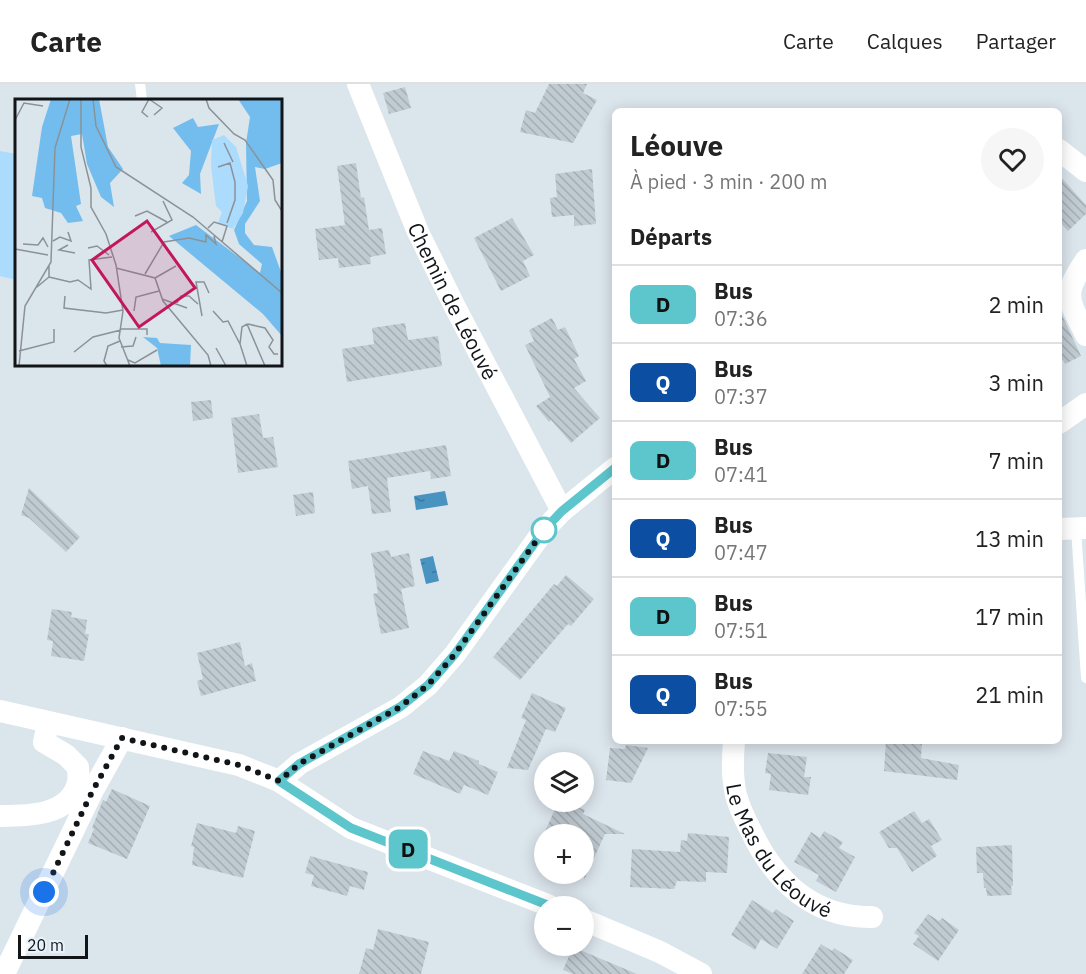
<!DOCTYPE html>
<html lang="fr">
<meta charset="utf-8">
<style>
body{margin:0;font-family:"IBM Plex Sans",sans-serif;background:#f6f6f6;color:#222;height:100vh;display:flex;flex-direction:column;font-size:22px;white-space:nowrap}
*{box-sizing:border-box;margin:0}
p{font-size:20px;color:#767676}
.icon{flex:none;width:33px;height:33px;fill:none;stroke:currentColor;stroke-width:2;stroke-linecap:round;stroke-linejoin:round}
.map{position:relative;flex:1;overflow:hidden}
.panel{position:absolute;left:612px;top:24px;width:450px;height:636px;display:flex;flex-direction:column;background:#fff;border-radius:9px;box-shadow:0 3px 15px #0003}
.panel>*{flex:none}
.badge{padding:0 12px;border-radius:9px;font-size:21px;line-height:39px}
.fabs{position:absolute;left:534px;top:668px;display:grid;gap:12px}
.fabs a{display:grid;place-items:center;width:60px;height:60px;border-radius:50%;background:#fff;box-shadow:0 3px 15px #0003;font-size:30px}
.scale{position:absolute;left:18px;bottom:15px;width:70px;box-sizing:border-box;padding-left:6px;border:3px solid #121518;border-top:0;font-size:16px;line-height:21px;white-space:nowrap;color:#121518;-webkit-text-stroke:4px #e8f2fa;paint-order:stroke}
.you{position:absolute;width:30px;height:30px;margin:-15px;border:4px solid #fff;border-radius:50%;background:#1a73e8;box-shadow:0 0 0 9px #1a73e833}
.map>.badge{position:absolute;translate:-50% -50%;box-shadow:0 0 0 3px #fff}
h2{padding:0 18px;font-size:22px;line-height:54px}
.round{display:grid;place-items:center;flex:none;width:63px;height:63px;border-radius:32px;background:#f6f6f6}
.overview{display:flex;align-items:center;justify-content:space-between;height:102px;padding:0 18px}
h1{font-size:28px;font-weight:700;line-height:45px}
ul{padding:0;list-style:none}
li{display:flex;align-items:center;gap:18px;height:78px;padding:0 18px;border-top:2px solid #e0e0e0}
li div{flex:1}
li b{display:block;font-size:22px}
li em{font-style:normal}
li .badge{min-width:66px;font-weight:700;text-align:center}
header{display:flex;align-items:center;gap:36px;box-sizing:border-box;height:84px;padding:0 30px;background:#fff;border-bottom:2px solid #e0e0e0}
header strong{font-size:28px}
nav{display:flex;gap:33px;margin-inline-start:auto;font-size:21px}
.map>svg:first-child{display:block}
.grass{fill:#abdbfd}
.water{fill:url(#water-ripples)}
.building{fill:url(#building-back-hatch)}
.lines{fill:none;stroke-linecap:round;stroke-linejoin:round}
.service{stroke:#fff;stroke-width:10}
.minor{stroke:#fff;stroke-width:22}
.line-casing{stroke:#fff;stroke-width:14}
.line{stroke:#5dc6cc;stroke-width:9}
.walk{stroke:#121518;stroke-width:6;stroke-dasharray:0 10.8}
.stop-dot{fill:#fff;stroke:#5dc6cc;stroke-width:3}
.labels{text-anchor:middle;dominant-baseline:central;stroke-width:6;stroke-linejoin:round;paint-order:stroke}
.street-label{font-size:21px;fill:#121518;stroke:#e8f2fa}
.inset-road{fill:none;stroke:#8b9297;stroke-width:1.5}
.view{fill:#c2185b;fill-opacity:0.15;stroke:#c2185b;stroke-width:3}
.inset-edge{fill:none;stroke:#121518;stroke-width:3}
</style>
<header>
<strong>Carte</strong>
<nav><a>Carte</a><a>Calques</a><a>Partager</a></nav>
</header>
<div class="map">
<svg width="1086" height="890" viewBox="0 0 1086 890">
<defs>
<pattern id="water-ripples" width="26" height="14" patternUnits="userSpaceOnUse" patternTransform="scale(1.5)"><rect width="26" height="14" fill="#4993c1"/><path d="M2 4q2-2 4 0t4 0M15 11q2-2 4 0t4 0" fill="none" stroke="#3b779c"/></pattern>
<pattern id="building-back-hatch" width="6" height="6" patternUnits="userSpaceOnUse" patternTransform="scale(1.5)"><rect width="6" height="6" fill="#c0cad1"/><path d="M-1 5l2 2M0 0l6 6M5-1l2 2" fill="none" stroke="#a4adb3"/></pattern>
</defs>
<rect width="100%" height="100%" fill="#dbe5ec"/>
<polygon class="grass" points="0,67 16,70 16,196 0,192"/>
<g class="water">
<polygon points="445,407 448,421 416,426 414,412"/>
<polygon points="433,472 439,497 426,500 420,475"/>
</g>
<g class="building">
<polygon points="549,0 587,0 583,9 597,16 573,59 520,48 526,26 535,29"/>
<polygon points="405,3 411,24 389,30 383,9"/>
<polygon points="356,79 361,114 364,113 369,146 382,144 386,170 370,173 371,180 339,184 338,174 319,176 315,145 345,141 337,82"/>
<polygon points="592,85 596,140 574,142 574,131 552,133 550,114 557,113 555,90"/>
<polygon points="1059,91 1086,121 1086,130 1068,147 1059,137"/>
<polygon points="512,134 534,171 523,177 530,192 501,207 474,154"/>
<polygon points="1059,225 1081,272 1065,280 1063,276 1059,278"/>
<polygon points="552,234 558,246 565,243 579,272 574,275 586,297 574,304 600,334 571,359 551,336 549,338 536,322 550,313 525,261 534,257 529,246"/>
<polygon points="405,239 408,256 438,252 442,282 347,298 342,265 374,260 372,244"/>
<polygon points="211,316 213,334 193,337 191,318"/>
<polygon points="259,330 263,354 273,353 278,383 238,389 231,334"/>
<polygon points="446,361 451,392 431,395 430,387 387,394 391,428 372,430 368,402 352,405 348,377"/>
<polygon points="29,404 80,453 66,468 29,434 21,431"/>
<polygon points="313,408 315,429 296,432 293,411"/>
<polygon points="389,466 391,473 409,469 415,502 401,505 409,544 381,550 373,510 378,509 371,469"/>
<polygon points="566,491 594,515 571,542 568,540 520,596 493,573 554,500 557,502"/>
<polygon points="52,525 72,528 71,533 87,536 85,550 89,550 84,577 51,572 53,557 47,556"/>
<polygon points="240,558 245,582 252,579 256,597 201,612 197,597 203,595 197,569"/>
<polygon points="532,609 566,624 555,648 546,645 528,686 507,684 526,636 521,634"/>
<polygon points="886,657 922,657 921,674 959,681 957,696 884,687"/>
<polygon points="626,661 648,664 631,699 606,696 610,664 625,665"/>
<polygon points="423,667 449,677 454,667 479,677 479,680 498,688 488,711 464,701 460,710 413,690"/>
<polygon points="768,669 807,673 804,693 811,693 808,711 769,706 771,690 765,689"/>
<polygon points="112,705 150,722 127,775 88,759 94,745 92,744 103,716 106,718"/>
<polygon points="558,718 564,720 565,718 585,726 583,730 625,750 605,750 584,796 584,750 544,750"/>
<polygon points="914,727 922,739 929,735 942,756 931,762 937,772 912,788 897,764 889,764 879,748"/>
<polygon points="197,739 236,749 238,742 255,747 243,794 192,781 194,763 191,762"/>
<polygon points="824,747 843,758 839,764 855,773 836,808 816,797 819,791 794,778 811,748 820,754"/>
<polygon points="688,749 729,753 727,789 706,788 706,798 677,797 674,805 630,803 632,765 680,768 681,756 687,757"/>
<polygon points="1012,761 1013,802 1011,802 1012,811 987,812 986,804 984,804 983,789 977,789 976,763"/>
<polygon points="310,772 368,788 364,806 350,802 347,812 311,802 314,791 305,789"/>
<polygon points="752,816 773,829 776,825 794,837 777,865 761,855 755,866 731,851"/>
<polygon points="928,830 939,837 942,834 959,846 938,877 913,860 919,852 914,849"/>
<polygon points="378,845 429,858 421,890 359,890 366,864 373,866"/>
<polygon points="821,860 832,867 834,864 853,876 844,890 802,890"/>
<polygon points="573,863 637,890 573,890 563,886"/>
</g>
<g class="lines">
<g class="service">
<polyline points="140,0 142,16"/>
<polyline points="1076,445 1086,594"/>
</g>
<g class="minor">
<path id="s1" d="M358,0L418,148L455,223L562,427"/>
<polyline points="1059,66 1086,87"/>
<path d="M1086,176C1062,211 1068,215 1086,251"/>
<polyline points="1059,339 1086,320"/>
<polyline points="1059,445 1086,444"/>
<polyline points="0,627 239,681 279,697 351,744 550,822"/>
<path id="s2" d="M734,657C733,670 732,686 734,699C735,715 744,733 751,747C775,797 813,834 872,833"/>
<polyline points="279,697 299,680 401,623 428,601 455,570 544,446 562,427 615,384"/>
<path d="M0,732C27,732 71,732 78,698C79,694 78,688 78,683L66,671L44,658L48,639"/>
<polyline points="584,836 660,868 701,890"/>
<polyline points="4,890 92,708 122,654"/>
</g>
</g>
<g class="lines">
<defs>
<polyline id="line" points="550,822 351,744 279,697 299,680 400,623 428,601 455,570 544,446 562,427 615,384"/>
</defs>
<use href="#line" class="line-casing"/>
<use href="#line" class="line"/>
<polyline class="walk" points="44,808 92,708 122,654 239,681 279,697 299,680 400,623 428,601 455,570 544,446"/>
</g>
<circle class="stop-dot" cx="544" cy="446" r="12"/>
<g class="labels">
<g class="street-label">
<text stroke="none"><textPath href="#s1" startOffset="237">Chemin de Léouvé</textPath></text>
<text stroke="none"><textPath href="#s2" startOffset="126">Le Mas du Léouvé</textPath></text>
</g>
</g>
<g transform="translate(15 15)">
<rect width="267" height="267" fill="#dbe5ec"/>
<path d="M36,0H84L93,48L108,70L95,84L99,108L86,98L72,65L67,35L56,37L66,105L61,107L68,122L53,124L46,114L30,109L27,99L17,97L27,28ZM223,0H267V64L250,70L240,68L245,102L230,125V134L239,146L257,148L266,173L267,237L248,215L154,137L181,126L245,174L247,165L224,145L219,131L232,102L231,44L235,18ZM178,19L183,28L204,25L185,75L186,95L167,84L174,76L176,52L158,29ZM128,238L142,239L145,244L176,246L175,267H146L142,249Z" fill="#73bdee"/>
<path d="M209,36L221,48L233,87L228,114L218,130L203,124L207,113L201,107L196,67L197,41Z" fill="#abdbfd"/>
<path class="inset-road" d="M66,0V48L76,89V108L91,135L101,166L108,212L104,239L115,267M78,0L81,27L101,68L178,118L267,194M134,0L147,9L139,16M191,0L194,9L219,35L230,41L258,81L260,101L267,112M133,18L127,13L134,0M0,21L9,4L28,7M209,44L218,63M203,68L215,64L220,83V101L212,124M120,117L132,112L152,123M193,129L199,123L212,127L207,143M136,133L157,121L148,102M38,142L45,138L56,142L53,133M8,145L23,146L28,139L33,148M53,146L44,151L60,154M73,149L82,147L94,156M0,150L33,156M101,169L140,179L148,202L193,256L196,267M130,175L149,143L174,139L191,143V136L201,145L199,137M34,178L55,183L63,181L76,190L74,161L97,158M140,179L161,167M22,188L34,178V167M50,197L49,209L91,214L108,211M147,200L172,209M162,204L166,197H174L183,205M119,212L121,198L144,192M198,212L208,223L213,222L225,245M187,217L181,183H189L194,194M233,225L250,229L258,241L254,248L259,255H263M106,230H132V236M106,248L118,247L121,238M201,249L211,267M4,252L39,243V230M59,253L78,238L106,231M113,261L120,264L142,251M4,267L10,207L36,163L40,49L55,0M92,267L89,262L93,247L105,242M232,267L225,245L227,228L232,225L250,267"/>
<path class="view" d="M132,122L180,189L124,228L77,161Z"/>
<rect width="267" height="267" class="inset-edge"/>
</g>
</svg>
<div class="fabs">
<a><svg class="icon" aria-label="layers" viewBox="0 0 24 24"><path d="M12 4l9 5-9 5-9-5zM3 14l9 5 9-5"/></svg></a>
<a>+</a>
<a>−</a>
</div>
<div class="scale">20 m</div>
<div class="you" style="left:44px;top:808px"></div>
<b class="badge" style="left:408px;top:765px;background:#5dc6cc;color:#111">D</b>
<section class="panel">
<div class="overview"><div><h1>Léouve</h1><p>À pied · 3 min · 200 m</p></div><a class="round"><svg class="icon" aria-label="heart" viewBox="0 0 24 24"><path d="M12 20l-8-8c-3-5 5-10 8-4 3-6 11-1 8 4z"/></svg></a></div>
<h2>Départs</h2>
<ul>
<li><span class="badge" style="background:#5dc6cc;color:#111">D</span><div><b>Bus</b><p>07:36</p></div><em>2 min</em></li>
<li><span class="badge" style="background:#0b4ea2;color:#fff">Q</span><div><b>Bus</b><p>07:37</p></div><em>3 min</em></li>
<li><span class="badge" style="background:#5dc6cc;color:#111">D</span><div><b>Bus</b><p>07:41</p></div><em>7 min</em></li>
<li><span class="badge" style="background:#0b4ea2;color:#fff">Q</span><div><b>Bus</b><p>07:47</p></div><em>13 min</em></li>
<li><span class="badge" style="background:#5dc6cc;color:#111">D</span><div><b>Bus</b><p>07:51</p></div><em>17 min</em></li>
<li><span class="badge" style="background:#0b4ea2;color:#fff">Q</span><div><b>Bus</b><p>07:55</p></div><em>21 min</em></li>
</ul>
</section>
</div>
